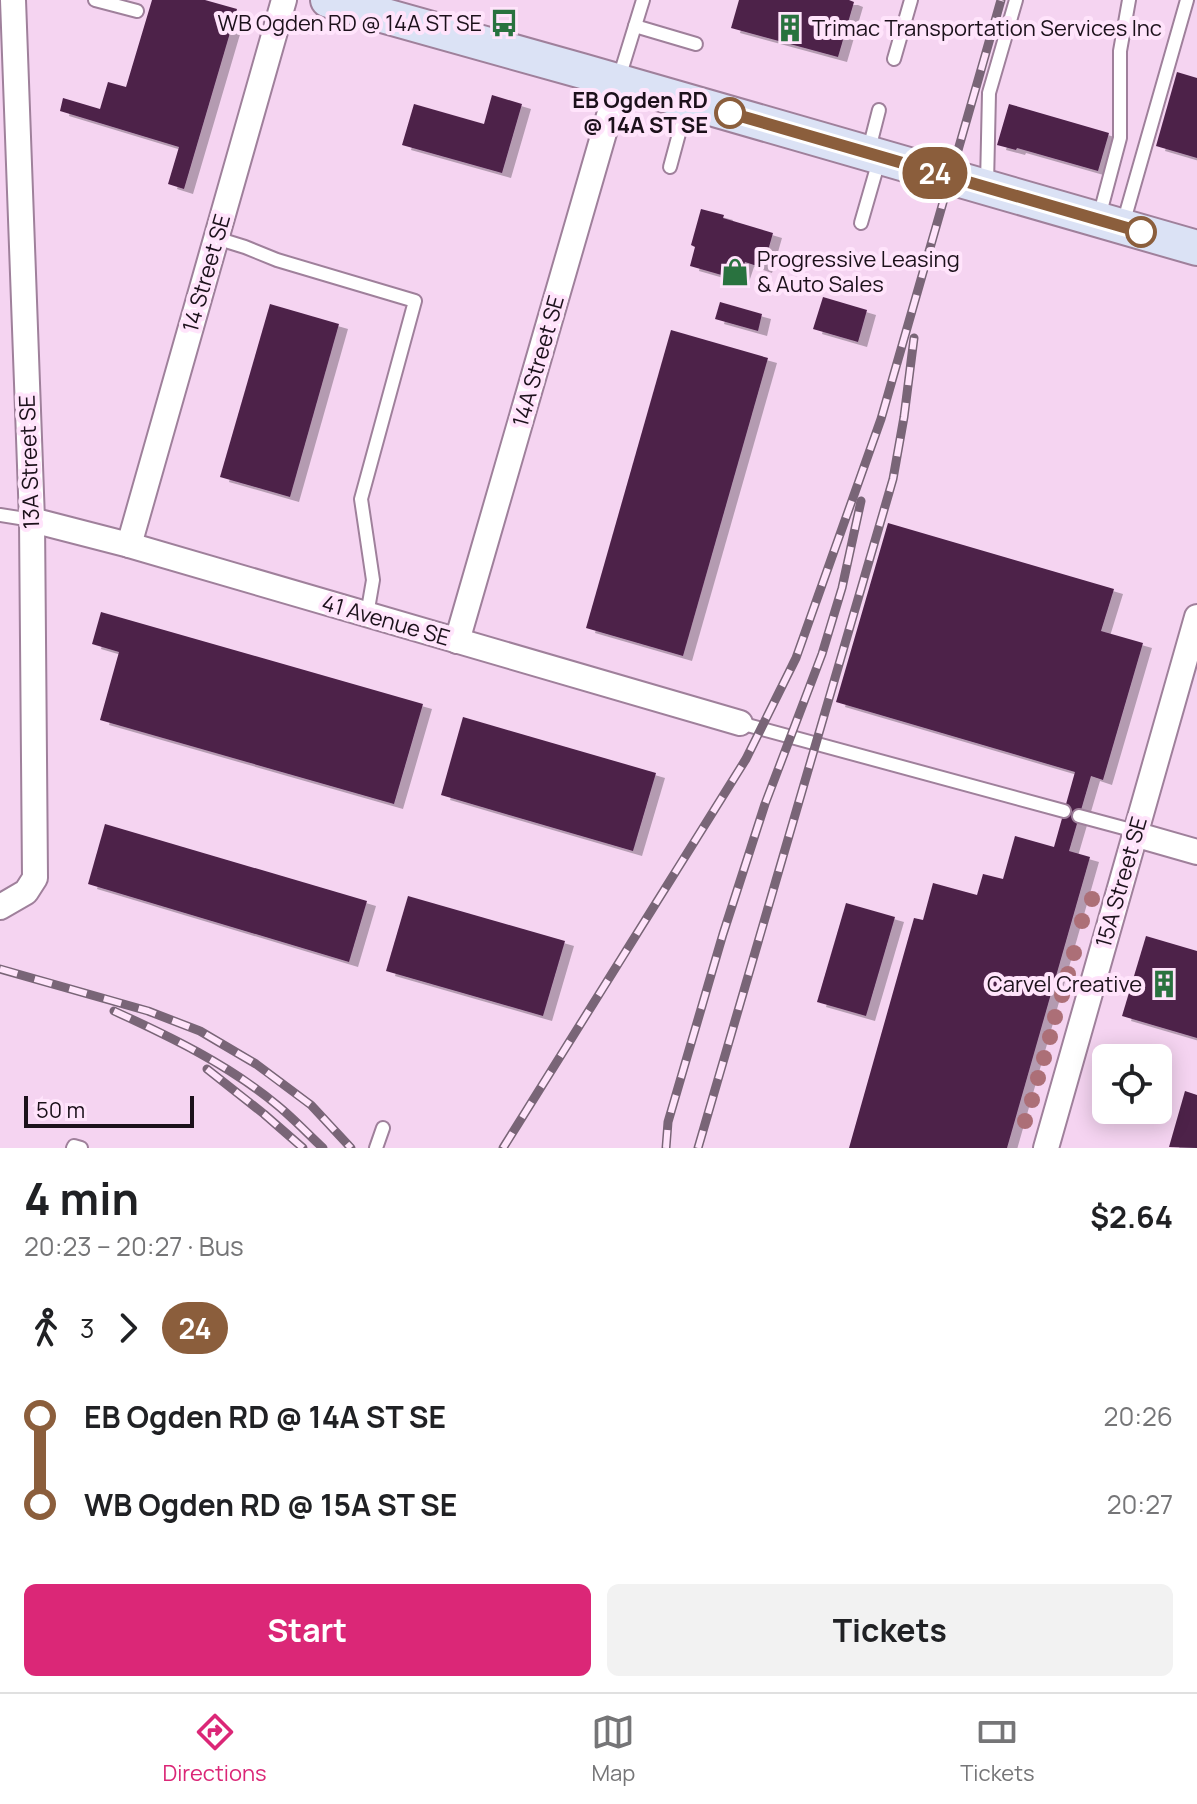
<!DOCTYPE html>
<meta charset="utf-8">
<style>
body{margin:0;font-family:Manrope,sans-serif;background:#f2f2f2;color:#202124;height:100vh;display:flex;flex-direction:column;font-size:30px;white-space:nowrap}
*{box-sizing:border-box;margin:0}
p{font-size:26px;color:#757577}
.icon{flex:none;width:44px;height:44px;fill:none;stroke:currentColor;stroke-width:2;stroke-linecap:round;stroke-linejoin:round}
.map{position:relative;height:1148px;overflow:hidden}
.panel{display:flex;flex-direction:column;background:#fff;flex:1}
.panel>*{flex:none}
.badge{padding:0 16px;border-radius:26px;font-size:28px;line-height:52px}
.tools{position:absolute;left:1092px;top:1044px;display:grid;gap:16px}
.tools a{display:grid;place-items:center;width:80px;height:80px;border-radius:12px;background:#fff;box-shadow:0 4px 20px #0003;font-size:40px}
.scale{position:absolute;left:24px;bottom:20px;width:170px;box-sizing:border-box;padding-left:8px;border:4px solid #1c111b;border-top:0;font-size:22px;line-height:28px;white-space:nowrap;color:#1c111b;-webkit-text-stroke:6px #ffe4fb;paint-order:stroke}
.map>.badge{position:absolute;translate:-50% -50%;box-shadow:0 0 0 4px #fff}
.legs{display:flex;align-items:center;gap:12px;height:88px;padding:0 24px;font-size:26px}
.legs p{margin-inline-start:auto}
.headline{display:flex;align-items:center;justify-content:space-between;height:136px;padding:0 24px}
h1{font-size:44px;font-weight:700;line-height:60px}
.cta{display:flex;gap:16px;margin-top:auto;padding:16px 24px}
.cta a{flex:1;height:92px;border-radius:12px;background:#db2777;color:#fff;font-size:32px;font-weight:700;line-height:92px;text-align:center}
.cta a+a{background:#f2f2f2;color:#202124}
ul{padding:0 24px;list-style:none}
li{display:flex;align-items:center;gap:28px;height:88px;font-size:30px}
li i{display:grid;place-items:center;width:12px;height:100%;margin:0 10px;background:currentColor}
li i::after{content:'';width:20px;height:20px;margin:-10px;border:6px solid;border-radius:50%;background:#fff}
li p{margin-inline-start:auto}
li:first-child i{background:linear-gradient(#0000 50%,currentColor 0)}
li:last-child i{background:linear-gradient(currentColor 50%,#0000 0)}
.tab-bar{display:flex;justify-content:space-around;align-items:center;height:112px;border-top:2px solid #e0e0e0;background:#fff;font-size:22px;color:#757577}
.tab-bar a{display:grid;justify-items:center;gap:4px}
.tab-bar .selected{color:#db2777}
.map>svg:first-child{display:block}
.building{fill:#4d214a;filter:url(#shadow)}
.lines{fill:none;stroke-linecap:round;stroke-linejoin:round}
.lane-casing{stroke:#9f809b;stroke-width:16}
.street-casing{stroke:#9f809b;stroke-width:28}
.secondary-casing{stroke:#9f809b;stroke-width:38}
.lane{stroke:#fff;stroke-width:12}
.street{stroke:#fff;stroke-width:24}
.secondary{stroke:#dbe2f5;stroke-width:34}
.rail-casing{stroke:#796577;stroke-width:9}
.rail{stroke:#ffe4fb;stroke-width:6;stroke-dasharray:18;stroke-linecap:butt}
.tree{fill:#ac6f77}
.line-1-casing{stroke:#fff;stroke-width:18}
.line-1{stroke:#8b5e3c;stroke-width:12}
.stop-1-dot{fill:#fff;stroke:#8b5e3c;stroke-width:4}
.labels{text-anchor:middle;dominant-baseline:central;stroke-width:8;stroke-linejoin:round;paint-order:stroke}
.poi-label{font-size:22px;fill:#1c111b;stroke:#ffe4fb;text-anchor:end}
.stop-label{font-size:22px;font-weight:bold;fill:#1c111b;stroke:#ffe4fb;text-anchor:end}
.street-label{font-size:22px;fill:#1c111b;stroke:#ffe4fb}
</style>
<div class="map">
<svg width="1197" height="1148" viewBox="0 0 1197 1148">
<defs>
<filter id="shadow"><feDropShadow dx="9" dy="5" stdDeviation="0" flood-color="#0004"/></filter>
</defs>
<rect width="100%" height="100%" fill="#f5d4f1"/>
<g class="building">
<polygon points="152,0 205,0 237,9 184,189 168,184 179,147 60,111 63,98 100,109 108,82 126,87"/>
<polygon points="739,0 849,0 854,2 838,57 731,28"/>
<polygon points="1177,72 1197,78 1197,158 1156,146"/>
<polygon points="492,95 522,104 502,173 402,145 414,104 484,124"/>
<polygon points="1009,104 1109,133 1098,171 1017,148 1016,150 997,145"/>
<polygon points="701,209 724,215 723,218 773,233 763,268 745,262 739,280 690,266 695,247 691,245"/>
<polygon points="823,297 867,310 858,342 813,329"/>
<polygon points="720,302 762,314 758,331 715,319"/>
<polygon points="270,304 339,324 290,497 220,477"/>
<polygon points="671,330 768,358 683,656 586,628"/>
<polygon points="888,523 1114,589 1101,631 1143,643 1103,780 1091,776 1069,851 1090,857 1007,1148 849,1148 914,918 923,920 933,883 977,895 983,874 1003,879 1015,836 1054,847 1075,772 836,702"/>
<polygon points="101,612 423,704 394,804 100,720 119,652 92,644"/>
<polygon points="463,717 656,773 633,851 441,795"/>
<polygon points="105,824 367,901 349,962 88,884"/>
<polygon points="408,896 565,941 543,1016 386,971"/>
<polygon points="846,903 895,917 866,1016 817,1002"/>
<polygon points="1146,936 1197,951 1197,1038 1122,1016"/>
<polygon points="1185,1091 1197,1095 1197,1148 1169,1147"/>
</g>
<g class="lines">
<defs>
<g id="lane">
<polyline points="95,0 137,11"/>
<polyline points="635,26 696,44"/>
<polyline points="894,59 911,0"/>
<polyline points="619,78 643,0"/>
<polyline points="869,149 879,110"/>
<polyline points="670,167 687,104"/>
<polyline points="987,184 989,93 1016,0"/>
<polyline points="1099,217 1120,138 1120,51 1129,0"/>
<polyline points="861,223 880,157"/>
<polyline points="1123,224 1187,0"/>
<polyline points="216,238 245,247 277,260 415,301 361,499 373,580 367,615"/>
<polyline points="0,515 32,520"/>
<polyline points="740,723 1064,811"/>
<polyline points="1079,816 1135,831"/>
<polyline points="73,1148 74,1146 81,1148"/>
<polyline points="376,1148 383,1128"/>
</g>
<g id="street">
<polyline points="32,520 129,545 740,723"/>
<polyline points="129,545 284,0"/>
<polyline points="457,641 619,81"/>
<polyline points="1134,834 1197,852"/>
<polyline points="0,907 26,892 35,878 32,520 13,0"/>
<polyline points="1046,1148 1197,617"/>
</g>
<polyline id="secondary" points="328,0 582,71 1197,248"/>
</defs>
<use href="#lane" class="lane-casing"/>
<use href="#street" class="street-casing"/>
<use href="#secondary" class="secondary-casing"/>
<use href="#lane" class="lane"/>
<use href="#street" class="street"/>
<use href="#secondary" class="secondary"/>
<defs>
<g id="rail">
<polyline points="0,969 148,1011 200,1031 256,1064 311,1105 351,1148"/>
<path d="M114,1011C171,1037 229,1065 277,1105C293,1118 308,1134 323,1148"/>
<polyline points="207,1069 264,1114 303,1148"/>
<polyline points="503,1148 746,759 796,658 881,419 1001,0"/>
<polyline points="666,1148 668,1122 723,934 765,804 822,654 842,588 861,501"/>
<polyline points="698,1148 893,479 904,417 914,338"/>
</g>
</defs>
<use href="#rail" class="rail-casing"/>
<use href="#rail" class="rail"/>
</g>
<g class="tree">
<circle cx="1092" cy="899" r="8"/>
<circle cx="1082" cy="921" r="8"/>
<circle cx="1074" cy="953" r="8"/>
<circle cx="1068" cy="974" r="8"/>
<circle cx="1062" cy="995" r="8"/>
<circle cx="1055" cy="1017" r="8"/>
<circle cx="1050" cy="1037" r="8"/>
<circle cx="1044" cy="1058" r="8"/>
<circle cx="1038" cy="1078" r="8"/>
<circle cx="1032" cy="1100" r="8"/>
<circle cx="1025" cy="1121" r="8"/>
</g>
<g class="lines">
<defs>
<polyline id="line-1" points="730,113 1141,232"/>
</defs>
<use href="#line-1" class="line-1-casing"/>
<use href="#line-1" class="line-1"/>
</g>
<defs>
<symbol id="bus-bare" viewBox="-9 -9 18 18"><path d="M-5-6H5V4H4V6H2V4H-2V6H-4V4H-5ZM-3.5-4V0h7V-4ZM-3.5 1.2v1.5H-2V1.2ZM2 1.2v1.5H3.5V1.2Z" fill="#29723f" stroke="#ffe4fb" stroke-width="2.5" paint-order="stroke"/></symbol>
<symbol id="building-bare" viewBox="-9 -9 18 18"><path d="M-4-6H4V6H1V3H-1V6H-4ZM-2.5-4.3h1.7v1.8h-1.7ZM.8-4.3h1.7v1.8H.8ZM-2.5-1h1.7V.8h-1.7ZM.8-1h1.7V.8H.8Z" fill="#29723f" stroke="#ffe4fb" stroke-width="2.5" paint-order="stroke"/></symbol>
<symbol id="shop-bare" viewBox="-9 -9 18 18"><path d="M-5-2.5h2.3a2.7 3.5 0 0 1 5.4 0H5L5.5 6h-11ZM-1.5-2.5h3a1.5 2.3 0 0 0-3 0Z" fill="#29723f" stroke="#ffe4fb" stroke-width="2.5" paint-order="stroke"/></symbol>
</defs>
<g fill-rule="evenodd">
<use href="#bus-bare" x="484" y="3" width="40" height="40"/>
<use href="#building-bare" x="770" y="8" width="40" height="40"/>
<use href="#shop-bare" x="715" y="252" width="40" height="40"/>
<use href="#building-bare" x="1144" y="964" width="40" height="40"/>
</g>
<g class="stop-1-dot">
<circle cx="730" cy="113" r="14"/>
<circle cx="1141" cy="232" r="14"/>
</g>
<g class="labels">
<g class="poi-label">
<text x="482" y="23">WB Ogden RD @ 14A ST SE</text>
<text x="812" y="28" text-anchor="start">Trimac Transportation Services Inc</text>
<text x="757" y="259" text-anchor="start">Progressive Leasing<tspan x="757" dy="25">&amp; Auto Sales</tspan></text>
<text x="1142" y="984">Carvel Creative</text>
</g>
<g class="stop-label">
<text x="708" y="100">EB Ogden RD<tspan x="708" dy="25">@ 14A ST SE</tspan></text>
</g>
<g class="street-label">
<text transform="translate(206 273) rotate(-74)">14 Street SE</text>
<text transform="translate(538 361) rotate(-74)">14A Street SE</text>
<text transform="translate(29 462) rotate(-92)">13A Street SE</text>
<text transform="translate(386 620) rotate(16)">41 Avenue SE</text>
<text transform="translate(1121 882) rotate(-74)">15A Street SE</text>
</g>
</g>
</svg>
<div class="tools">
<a><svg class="icon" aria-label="locate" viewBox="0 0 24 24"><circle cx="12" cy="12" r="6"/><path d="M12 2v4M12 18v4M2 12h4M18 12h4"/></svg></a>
</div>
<div class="scale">50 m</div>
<b class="badge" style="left:935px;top:173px;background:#8b5e3c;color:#fff">24</b>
</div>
<section class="panel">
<div class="headline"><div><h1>4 min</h1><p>20:23 – 20:27 · Bus</p></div><b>$2.64</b></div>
<div class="legs"><svg class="icon" aria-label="walk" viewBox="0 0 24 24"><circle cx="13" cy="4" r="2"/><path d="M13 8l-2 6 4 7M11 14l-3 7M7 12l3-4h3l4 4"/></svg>3<svg class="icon" aria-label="forward" viewBox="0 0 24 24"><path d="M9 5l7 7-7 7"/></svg><b class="badge" style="background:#8b5e3c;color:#fff">24</b></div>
<ul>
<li><i style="color:#8b5e3c"></i><b>EB Ogden RD @ 14A ST SE</b><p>20:26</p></li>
<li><i style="color:#8b5e3c"></i><b>WB Ogden RD @ 15A ST SE</b><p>20:27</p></li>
</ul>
<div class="cta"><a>Start</a><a>Tickets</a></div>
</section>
<nav class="tab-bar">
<a class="selected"><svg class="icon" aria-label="directions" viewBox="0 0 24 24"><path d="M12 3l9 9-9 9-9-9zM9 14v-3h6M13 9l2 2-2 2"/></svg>Directions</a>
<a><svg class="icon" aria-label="map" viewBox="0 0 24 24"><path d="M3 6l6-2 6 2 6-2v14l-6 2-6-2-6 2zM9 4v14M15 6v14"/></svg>Map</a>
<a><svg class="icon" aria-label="tickets" viewBox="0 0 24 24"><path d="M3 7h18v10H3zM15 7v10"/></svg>Tickets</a>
</nav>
